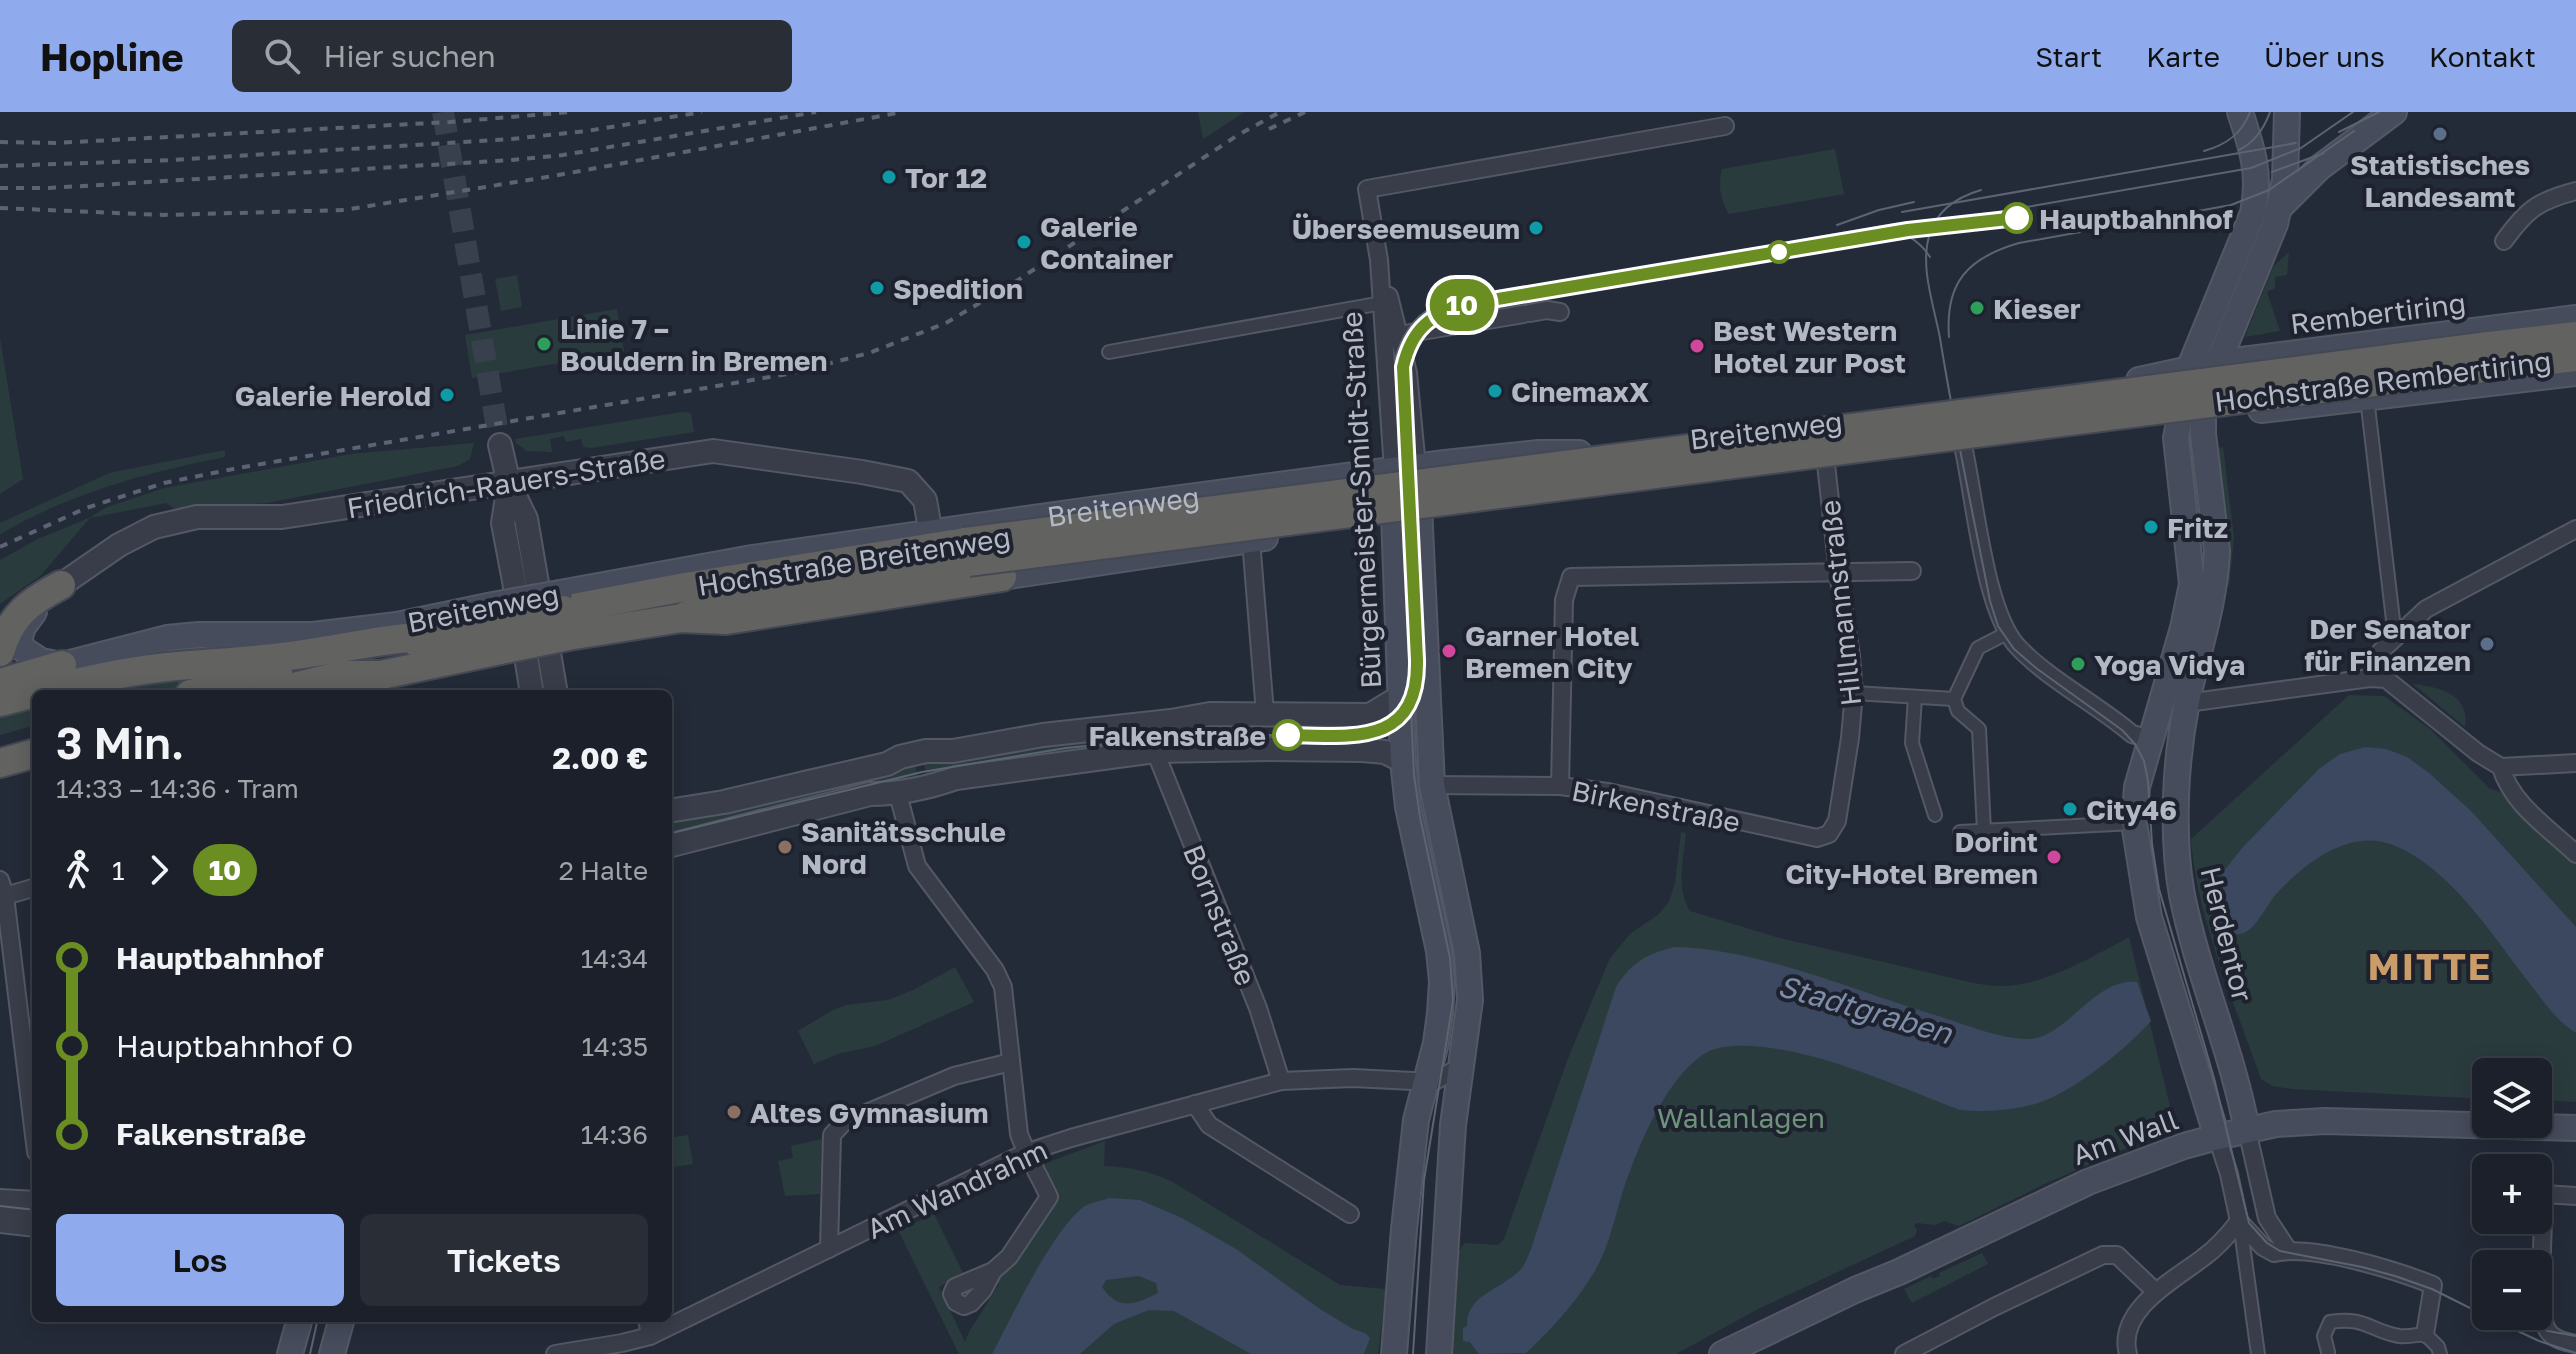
<!DOCTYPE html>
<html lang="de">
<meta charset="utf-8">
<style>
body{margin:0;font-family:"Golos Text",sans-serif;background:#282d36;color:#f1f3f6;height:100vh;display:flex;flex-direction:column;font-size:30px;white-space:nowrap}
*{box-sizing:border-box;margin:0}
p{font-size:26px;color:#a0a3a8}
.icon{flex:none;width:44px;height:44px;fill:none;stroke:currentColor;stroke-width:2;stroke-linecap:round;stroke-linejoin:round}
.map{position:relative;flex:1;overflow:hidden}
.drawer{position:absolute;left:32px;top:578px;width:640px;height:632px;display:flex;flex-direction:column;background:#1b202a;border-radius:12px;box-shadow:0 4px 20px #0003,0 0 0 2px #393e47}
.drawer>*{flex:none}
.badge{padding:0 16px;border-radius:26px;font-size:28px;line-height:52px}
.tools{position:absolute;left:2472px;top:946px;display:grid;gap:16px}
.tools a{display:grid;place-items:center;width:80px;height:80px;border-radius:12px;background:#1b202a;box-shadow:0 4px 20px #0003,0 0 0 2px #393e47;font-size:40px}
.map>.badge{position:absolute;translate:-50% -50%;box-shadow:0 0 0 4px #fff}
.legs{display:flex;align-items:center;gap:12px;height:88px;padding:0 24px;font-size:26px}
.legs p{margin-inline-start:auto}
.summary{display:flex;align-items:center;justify-content:space-between;height:136px;padding:0 24px}
h1{font-size:44px;font-weight:600;line-height:60px}
.button{display:flex;gap:16px;margin-top:auto;padding:16px 24px}
.button a{flex:1;height:92px;border-radius:12px;background:#90abed;color:#111;font-size:32px;font-weight:600;line-height:92px;text-align:center}
.button a+a{background:#282d36;color:#f1f3f6}
ul{padding:0 24px;list-style:none}
li{display:flex;align-items:center;gap:28px;height:88px;font-size:30px}
li i{display:grid;place-items:center;width:12px;height:100%;margin:0 10px;background:currentColor}
li i::after{content:'';width:20px;height:20px;margin:-10px;border:6px solid;border-radius:50%;background:#1b202a}
li p{margin-inline-start:auto}
li:first-child i{background:linear-gradient(#0000 50%,currentColor 0)}
li:last-child i{background:linear-gradient(currentColor 50%,#0000 0)}
header{display:flex;align-items:center;gap:48px;box-sizing:border-box;height:112px;padding:0 40px;background:#90abed;color:#111}
header strong{font-size:38px}
nav{display:flex;gap:44px;margin-inline-start:auto;font-size:28px}
.search{width:560px;height:72px;background:#282d36;display:flex;align-items:center;gap:20px;box-sizing:border-box;padding:0 28px;border-radius:12px;color:#a0a3a8;font-size:30px}
.map>svg:first-child{display:block}
.green{fill:#2a3b3e}
.water{fill:#3b4860;fill-rule:evenodd}
.lines{fill:none;stroke-linecap:round;stroke-linejoin:round}
.tertiary-tunnel{stroke:#39404d;stroke-width:22;stroke-dasharray:22 11;stroke-linecap:butt}
.pedestrian-casing{stroke:#535864;stroke-width:16}
.minor-casing{stroke:#535864;stroke-width:20}
.tertiary-casing{stroke:#535864;stroke-width:26}
.secondary-casing{stroke:#535864;stroke-width:28}
.trunk-casing{stroke:#434854;stroke-width:32}
.pedestrian{stroke:#383d49;stroke-width:12}
.minor{stroke:#383d49;stroke-width:16}
.tertiary{stroke:#383d49;stroke-width:22}
.secondary{stroke:#464c5c;stroke-width:24}
.trunk{stroke:#626260;stroke-width:28}
.tram{stroke:#5c6372;stroke-width:2}
.rail{stroke:#5c6372;stroke-width:4;stroke-dasharray:8 8;stroke-linecap:butt}
.secondary-bridge-casing{stroke:#535864;stroke-width:28;stroke-linecap:butt}
.trunk-bridge-casing{stroke:#434854;stroke-width:32;stroke-linecap:butt}
.secondary-bridge{stroke:#464c5c;stroke-width:24}
.trunk-bridge{stroke:#626260;stroke-width:28}
.line-1-casing{stroke:#fff;stroke-width:18}
.line-1{stroke:#6b8e23;stroke-width:12}
.service-dot{fill:#5c6f8a;stroke:#1d222e;stroke-width:3}
.culture-dot{fill:#0f9aa8;stroke:#1d222e;stroke-width:3}
.stop-1-dot{fill:#fff;stroke:#6b8e23;stroke-width:4}
.leisure-dot{fill:#2e9e5b;stroke:#1d222e;stroke-width:3}
.hotel-dot{fill:#d1479c;stroke:#1d222e;stroke-width:3}
.education-dot{fill:#8d6e63;stroke:#1d222e;stroke-width:3}
.labels{text-anchor:middle;dominant-baseline:central;stroke-width:8;stroke-linejoin:round;paint-order:stroke}
.poi-label{font-size:28px;font-weight:bold;fill:#b3b8c5;stroke:#1d222e;text-anchor:start}
.stop-label{font-size:28px;font-weight:bold;fill:#b3b8c5;stroke:#1d222e;text-anchor:start}
.street-label{font-size:28px;fill:#b3b8c5;stroke:#1d222e}
.park-label{font-size:28px;fill:#6c9379;stroke:#1d222e}
.water-label{font-size:30px;font-style:italic;fill:#7d8daa;stroke:#1d222e}
.district-label{font-size:36px;font-weight:bold;letter-spacing:2px;fill:#c99c6a;stroke:#1d222e}
</style>
<header>
<strong>Hopline</strong>
<div class="search"><svg class="icon" aria-label="search" viewBox="0 0 24 24"><circle cx="10" cy="10" r="6"/><path d="M15 15l6 6"/></svg>Hier suchen</div>
<nav><a>Start</a><a>Karte</a><a>Über uns</a><a>Kontakt</a></nav>
</header>
<div class="map">
<svg width="2576" height="1242" viewBox="0 0 2576 1242">
<rect width="100%" height="100%" fill="#242b38"/>
<g class="green">
<polygon points="1198,0 1245,0 1203,27"/>
<path d="M1835,37L1844,82L1729,102C1720,88 1718,73 1722,57Z"/>
<polygon points="2289,140 2287,163 2275,165 2275,176 2267,180 2280,219 2245,225 2273,155"/>
<polygon points="517,163 522,195 501,199 495,167"/>
<polygon points="617,197 624,240 472,266 465,223"/>
<polygon points="0,226 23,367 0,382"/>
<polygon points="682,300 691,301 694,320 591,336 583,335 581,327 566,330 564,324 550,327 552,340 527,339 516,331 515,327"/>
<polygon points="474,331 470,347 458,354 267,391 175,397 166,391 90,406 40,464 0,492 0,448 38,427 89,406 105,396 164,376 351,342"/>
<polygon points="2223,335 2234,425 2229,476 2226,464 2229,427 2218,336"/>
<path d="M225,338V345C144,361 71,381 0,422V411L109,361Z"/>
<polygon points="168,561 209,568 156,582 90,582"/>
<path d="M2413,572C2439,575 2470,582 2465,615Z"/>
<path d="M2349,583L2384,584L2430,617L2489,676L2503,681L2510,691L2576,751V990L2538,988V960H2486V987L2292,977L2272,974L2261,967C2235,892 2197,807 2191,727Z"/>
<polygon points="36,595 36,613 0,623 0,604"/>
<polygon points="1218,608 1218,631 932,668 931,662 927,663 923,649"/>
<polygon points="915,651 918,665 914,666 915,672 668,728 668,705"/>
<path d="M1681,720L1686,721C1684,746 1675,776 1690,799L1776,825L1969,870C1979,872 1990,874 2001,874C2044,874 2092,845 2129,825L2175,1015L2049,1070L1959,1114L1944,1109L1935,1113L1916,1111L1914,1114L1917,1118L1915,1124L1760,1196L1676,1242H1452L1457,1142L1465,1131L1498,1133L1504,1127L1567,949L1610,846L1631,821L1658,803L1669,790L1675,771Z"/>
<polygon points="955,855 974,890 875,934 841,941 814,952 798,919 833,898 846,893 888,888 913,878"/>
<polygon points="688,1023 693,1052 668,1056 668,1026"/>
<polygon points="822,1027 820,1082 785,1084 778,1049 793,1046 791,1034"/>
<path d="M1105,1029L1104,1054C1130,1055 1149,1059 1173,1070L1340,1173L1386,1177L1378,1242H959L898,1118L934,1102L963,1161L939,1175L965,1230L969,1220L999,1172H996L986,1152L1005,1141L1049,1081L1038,1054Z"/>
<polygon points="1982,1141 1988,1152 1912,1191 1904,1177 1931,1164 1933,1167 1940,1164 1939,1161"/>
</g>
<g class="water">
<path d="M2365,635L2386,637L2407,645L2429,661L2471,699L2576,815V921C2555,908 2542,887 2527,868C2492,822 2446,751 2390,732C2348,718 2307,750 2279,779C2268,790 2261,808 2249,818C2238,826 2225,821 2215,816L2218,772L2223,760L2243,735L2319,657L2340,642Z"/>
<path d="M1674,835C1761,837 1855,879 1938,904C1963,912 2001,927 2026,927C2067,928 2092,866 2137,870L2151,909C2126,937 2071,982 2035,992C2010,999 1985,1000 1960,998C1896,974 1820,938 1751,934C1740,933 1719,934 1709,939C1671,960 1645,1019 1630,1059C1617,1091 1613,1126 1596,1157C1578,1188 1553,1216 1526,1241L1479,1242L1470,1230L1463,1229V1216L1467,1214C1466,1182 1502,1178 1521,1157C1526,1151 1529,1142 1532,1134L1616,875C1632,850 1645,843 1674,835Z"/>
<path d="M1109,1086L1140,1088L1182,1106L1236,1137L1320,1197L1353,1217L1365,1221L1370,1226L1364,1242H1251L1174,1199L1149,1198L1114,1212L1080,1242H992C1011,1206 1054,1115 1085,1094C1092,1090 1102,1089 1109,1086ZM1139,1164L1156,1171L1158,1181C1134,1193 1119,1199 1102,1175L1106,1168Z"/>
</g>
<g class="lines">
<polyline class="tertiary-tunnel" points="443,0 500,333"/>
<defs>
<g id="pedestrian">
<polyline points="1109,240 1382,191"/>
<polyline points="2367,286 2395,525"/>
<polyline points="1854,581 1954,587"/>
<polyline points="1915,585 1912,631 1935,703"/>
<polyline points="1984,719 1979,617 1958,599 1954,587 1978,536 2007,521"/>
<polyline points="1960,720 2134,711"/>
<polyline points="2240,1111 2258,1242"/>
<path d="M2328,1240L2324,1224L2330,1210C2365,1204 2370,1219 2399,1224C2408,1225 2416,1223 2425,1222L2438,1235L2440,1242"/>
</g>
<g id="minor">
<path d="M2504,129C2527,97 2538,89 2576,79"/>
<polyline points="1389,184 1408,261 1417,355"/>
<polyline points="1530,201 1547,198 1560,200"/>
<polyline points="1389,227 1410,221 1524,202"/>
<path d="M1963,334C1975,386 1984,499 2018,535C2048,567 2098,593 2132,622L2150,627"/>
<polyline points="1393,358 1379,148 1367,77 1725,14"/>
<polyline points="1251,428 1265,601"/>
<polyline points="2370,566 2380,540 2426,497 2576,417"/>
<path d="M2187,591L2370,566L2386,567L2478,641L2501,655C2511,692 2549,716 2576,742"/>
<polyline points="1155,639 1258,896 1281,969"/>
<polyline points="2501,655 2576,651"/>
<polyline points="1432,673 1560,674 1608,680 1817,726 1829,722 1837,709 1850,626 1854,581 1851,544 1838,461 1824,334"/>
<polyline points="1560,674 1564,488 1571,465 1912,459"/>
<path d="M898,682L917,754L995,858L1003,875L1019,1022C1027,1044 1039,1063 1049,1085L1009,1145L993,1159L983,1178L971,1191L964,1194L956,1190L952,1182L955,1175L993,1159"/>
<polyline points="0,768 5,784 36,1040"/>
<polyline points="5,784 36,775"/>
<polyline points="1195,992 1209,1013 1350,1102"/>
<polyline points="2247,1018 2267,1106 2288,1138"/>
<path d="M2217,1025L2229,1062L2239,1109L2263,1135L2274,1141C2312,1132 2395,1158 2433,1173L2425,1222"/>
<path d="M2576,1084L2544,1082C2544,1108 2536,1202 2548,1219C2554,1228 2566,1230 2576,1232"/>
<polyline points="829,1137 832,1023 843,1011 954,964 1011,950"/>
<polyline points="647,1206 650,1224"/>
<polyline points="555,1242 622,1231 650,1224 1025,1041 1071,1026 1281,969 1353,966 1433,970 1462,954"/>
<polyline points="1904,1242 1994,1195 2103,1143 2117,1143 2156,1180"/>
<path d="M2128,1242C2116,1197 2176,1167 2204,1145C2218,1135 2229,1122 2239,1109"/>
</g>
<g id="tertiary">
<polyline points="500,333 509,372 526,407 556,582"/>
<polyline points="509,372 503,411 514,469 532,582"/>
<polyline points="61,473 119,433 154,415 197,405 282,405 713,339 862,360 908,369 925,388 931,422"/>
<polyline points="668,699 724,690 809,670 887,652 900,645 926,639 953,639 1043,623 1171,609 1210,602 1370,603 1400,585"/>
<path d="M668,734L870,682C901,682 928,676 956,666L1155,639L1269,637L1363,638L1385,640L1403,649"/>
<polyline points="0,1089 36,1091"/>
<polyline points="0,1109 36,1113"/>
</g>
<g id="secondary">
<polyline points="2280,95 2319,56 2394,0"/>
<polyline points="2139,268 2218,251 2576,206"/>
<polyline points="2261,298 2576,261"/>
<polyline points="1418,373 1432,673 1467,841 1470,888 1453,1013 1439,1242"/>
<polyline points="1393,376 1403,649 1408,695 1439,839 1442,869 1440,901 1436,931 1416,1008 1404,1117 1394,1242"/>
<polyline points="1002,465 1265,426"/>
<path id="s1" d="M560,481L752,446L1090,398L1445,351L1539,341H1579"/>
<polyline points="34,500 23,515 19,528 24,538 41,549 62,553 167,526 199,523 313,523 397,513 493,493"/>
<path d="M2247,1018C2232,938 2198,863 2182,783C2176,751 2175,717 2176,685C2177,654 2181,620 2187,589C2198,539 2215,491 2217,439L2203,322V304L2218,251L2275,112L2285,68L2287,0"/>
<path d="M2217,1025L2149,805L2134,711L2137,675L2183,516L2192,472L2176,326L2189,257L2253,101C2261,62 2252,36 2240,0"/>
<polyline points="290,1242 300,1206"/>
<polyline points="332,1242 342,1206"/>
<polyline points="1722,1242 1855,1178 1899,1160 2088,1070 2184,1034 2217,1025 2276,1012 2325,1009 2576,1016"/>
</g>
<g id="trunk">
<polyline points="2481,235 2576,224"/>
<polyline points="2484,256 2576,245"/>
<polyline points="563,498 685,475 965,430"/>
<polyline points="687,503 722,489 968,450"/>
<polyline points="568,524 681,506 726,508 1002,465"/>
<polyline points="416,530 433,524 496,512"/>
<path d="M0,540C10,504 29,490 61,473"/>
<polyline points="0,571 62,553"/>
<polyline points="190,582 278,561"/>
<polyline points="265,582 342,563 381,563 500,538"/>
<path d="M0,590C54,576 111,561 167,555C205,551 244,550 282,545C333,539 382,526 433,524"/>
<polyline points="0,651 36,641"/>
</g>
</defs>
<use href="#pedestrian" class="pedestrian-casing"/>
<use href="#minor" class="minor-casing"/>
<use href="#tertiary" class="tertiary-casing"/>
<use href="#secondary" class="secondary-casing"/>
<use href="#trunk" class="trunk-casing"/>
<use href="#pedestrian" class="pedestrian"/>
<use href="#minor" class="minor"/>
<use href="#tertiary" class="tertiary"/>
<use href="#secondary" class="secondary"/>
<use href="#trunk" class="trunk"/>
<g class="tram">
<polyline points="2339,20 2379,0"/>
<path d="M2239,38C2255,30 2264,17 2270,0"/>
<path d="M2204,39C2226,33 2242,22 2250,0"/>
<polyline points="2272,60 2324,41"/>
<path d="M1981,78C1957,85 1936,99 1929,124C1920,156 1934,194 1940,226C1954,314 1973,402 1990,489L1998,514L2014,537L2036,556L2122,618L2135,632L2144,649L2148,669L2152,732L2159,777L2214,966L2249,1111L2267,1131L2280,1139L2362,1155L2395,1164L2432,1177L2486,1204"/>
<polyline points="1902,100 2296,31"/>
<polyline points="1837,113 1879,98 1914,90"/>
<path d="M1884,117C1904,119 1919,128 1930,145"/>
<polyline points="1519,177 1894,112 1992,101 2251,56 2301,36 2353,0"/>
<path d="M1949,225C1945,171 1967,146 2019,131L2231,93L2269,78L2354,19"/>
<polyline points="668,722 922,660 1066,636 1212,622 1338,624 1371,622 1380,619 1395,609 1411,587"/>
<polyline points="0,1094 36,1098"/>
<polyline points="2486,1204 2539,1229 2576,1241"/>
<polyline points="2522,1210 2548,1219 2576,1224"/>
<polyline points="310,1242 318,1206"/>
<path d="M1413,1242L1424,1068L1453,889L1450,846L1420,705L1414,663L1395,248C1412,184 1457,187 1513,178"/>
</g>
<g class="rail">
<polyline points="1269,17 1305,0"/>
<polyline points="0,30 55,31 450,10 571,0"/>
<polyline points="0,54 172,48 511,27 587,19 702,0"/>
<polyline points="0,76 49,76 512,48 563,43 816,0"/>
<polyline points="0,96 163,103 344,98 553,64 903,0"/>
<polyline points="0,435 86,396 164,371 238,356 793,261 869,241 946,211 1015,170 1238,23 1280,0"/>
</g>
<defs>
<polyline id="secondary-bridge" points="493,493 560,481"/>
<g id="trunk-bridge">
<polyline points="965,430 2481,235"/>
<polyline points="968,450 2484,256"/>
<polyline points="496,512 563,498"/>
<polyline points="500,538 568,524"/>
</g>
</defs>
<use href="#secondary-bridge" class="secondary-bridge-casing"/>
<use href="#trunk-bridge" class="trunk-bridge-casing"/>
<use href="#secondary-bridge" class="secondary-bridge"/>
<use href="#trunk-bridge" class="trunk-bridge"/>
</g>
<g class="lines">
<defs>
<path id="line-1" d="M1288,623C1351,624 1419,635 1417,548L1403,255C1412,216 1431,202 1468,192L1908,118L2017,106"/>
</defs>
<use href="#line-1" class="line-1-casing"/>
<use href="#line-1" class="line-1"/>
</g>
<g class="service-dot">
<circle cx="2440" cy="22" r="8"/>
<circle cx="2487" cy="532" r="8"/>
</g>
<g class="culture-dot">
<circle cx="889" cy="65" r="8"/>
<circle cx="1536" cy="116" r="8"/>
<circle cx="1024" cy="130" r="8"/>
<circle cx="877" cy="176" r="8"/>
<circle cx="1495" cy="279" r="8"/>
<circle cx="447" cy="283" r="8"/>
<circle cx="2151" cy="415" r="8"/>
<circle cx="2070" cy="697" r="8"/>
</g>
<g class="stop-1-dot">
<circle cx="2017" cy="106" r="14"/>
<circle cx="1779" cy="140" r="10"/>
<circle cx="1288" cy="623" r="14"/>
</g>
<g class="leisure-dot">
<circle cx="1977" cy="196" r="8"/>
<circle cx="544" cy="232" r="8"/>
<circle cx="2078" cy="552" r="8"/>
</g>
<g class="hotel-dot">
<circle cx="1697" cy="234" r="8"/>
<circle cx="1449" cy="539" r="8"/>
<circle cx="2054" cy="745" r="8"/>
</g>
<g class="education-dot">
<circle cx="785" cy="735" r="8"/>
<circle cx="734" cy="1000" r="8"/>
</g>
<g class="labels">
<g class="poi-label">
<text x="2440" y="52" text-anchor="middle">Statistisches<tspan x="2440" dy="32">Landesamt</tspan></text>
<text x="905" y="65">Tor 12</text>
<text x="1040" y="114">Galerie<tspan x="1040" dy="32">Container</tspan></text>
<text x="1520" y="116" text-anchor="end">Überseemuseum</text>
<text x="893" y="176">Spedition</text>
<text x="1993" y="196">Kieser</text>
<text x="560" y="216">Linie 7 –<tspan x="560" dy="32">Bouldern in Bremen</tspan></text>
<text x="1713" y="218">Best Western<tspan x="1713" dy="32">Hotel zur Post</tspan></text>
<text x="1511" y="279">CinemaxX</text>
<text x="431" y="283" text-anchor="end">Galerie Herold</text>
<text x="2167" y="415">Fritz</text>
<text x="2471" y="516" text-anchor="end">Der Senator<tspan x="2471" dy="32">für Finanzen</tspan></text>
<text x="1465" y="523">Garner Hotel<tspan x="1465" dy="32">Bremen City</tspan></text>
<text x="2094" y="552">Yoga Vidya</text>
<text x="2086" y="697">City46</text>
<text x="801" y="719">Sanitätsschule<tspan x="801" dy="32">Nord</tspan></text>
<text x="2038" y="729" text-anchor="end">Dorint<tspan x="2038" dy="32">City-Hotel Bremen</tspan></text>
<text x="750" y="1000">Altes Gymnasium</text>
</g>
<g class="stop-label">
<text x="2039" y="106">Hauptbahnhof</text>
<text x="1266" y="623" text-anchor="end">Falkenstraße</text>
</g>
<g class="street-label">
<text transform="translate(2378 201) rotate(-7)">Rembertiring</text>
<text transform="translate(2383 269) rotate(-7)">Hochstraße Rembertiring</text>
<text transform="translate(1766 318) rotate(-7)">Breitenweg</text>
<text transform="translate(506 371) rotate(-9)">Friedrich-Rauers-Straße</text>
<text transform="translate(1361 388) rotate(-93)">Bürgermeister-Smidt-Straße</text>
<text stroke="none"><textPath href="#s1" startOffset="570">Breitenweg</textPath></text>
<text transform="translate(854 449) rotate(-9)">Hochstraße Breitenweg</text>
<text transform="translate(1840 491) rotate(-96)">Hillmannstraße</text>
<text transform="translate(483 496) rotate(-11)">Breitenweg</text>
<text transform="translate(1656 694) rotate(11)">Birkenstraße</text>
<text transform="translate(1220 803) rotate(68)">Bornstraße</text>
<text transform="translate(2227 822) rotate(76)">Herdentor</text>
<text transform="translate(2125 1025) rotate(-20)">Am Wall</text>
<text transform="translate(957 1077) rotate(-25)">Am Wandrahm</text>
</g>
<g class="park-label">
<text x="1741" y="1005">Wallanlagen</text>
</g>
<g class="water-label">
<text transform="translate(1865 897) rotate(16)">Stadtgraben</text>
</g>
<g class="district-label">
<text x="2430" y="854">MITTE</text>
</g>
</g>
</svg>
<div class="tools">
<a><svg class="icon" aria-label="layers" viewBox="0 0 24 24"><path d="M12 4l9 5-9 5-9-5zM3 14l9 5 9-5"/></svg></a>
<a>+</a>
<a>−</a>
</div>
<b class="badge" style="left:1462px;top:193px;background:#6b8e23;color:#fff">10</b>
<section class="drawer">
<div class="summary"><div><h1>3 Min.</h1><p>14:33 – 14:36 · Tram</p></div><b>2.00 €</b></div>
<div class="legs"><svg class="icon" aria-label="walk" viewBox="0 0 24 24"><circle cx="13" cy="4" r="2"/><path d="M13 8l-2 6 4 7M11 14l-3 7M7 12l3-4h3l4 4"/></svg>1<svg class="icon" aria-label="forward" viewBox="0 0 24 24"><path d="M9 5l7 7-7 7"/></svg><b class="badge" style="background:#6b8e23;color:#fff">10</b><p>2 Halte</p></div>
<ul>
<li><i style="color:#6b8e23"></i><b>Hauptbahnhof</b><p>14:34</p></li>
<li><i style="color:#6b8e23"></i><span>Hauptbahnhof O</span><p>14:35</p></li>
<li><i style="color:#6b8e23"></i><b>Falkenstraße</b><p>14:36</p></li>
</ul>
<div class="button"><a>Los</a><a>Tickets</a></div>
</section>
</div>
